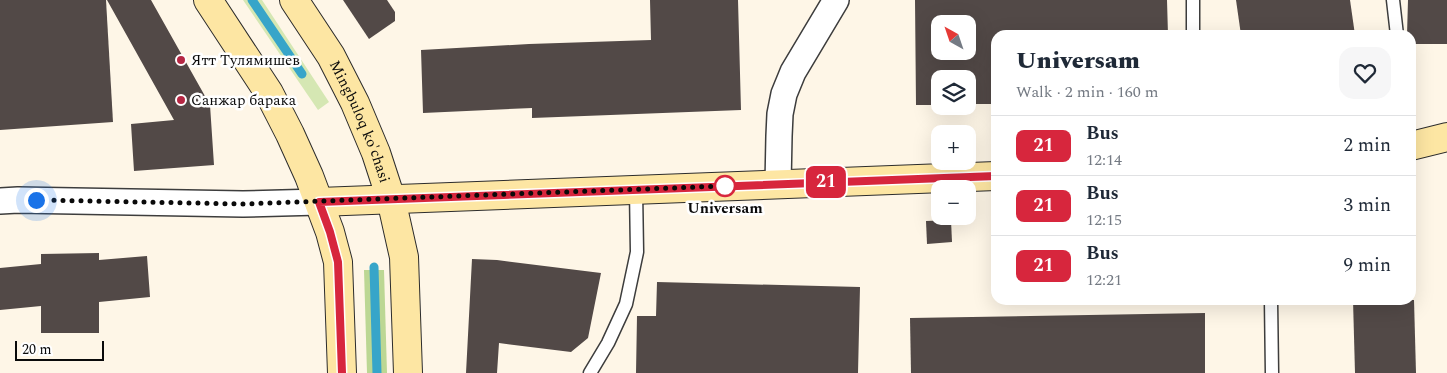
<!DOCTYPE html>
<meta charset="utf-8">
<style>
body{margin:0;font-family:Spectral,serif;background:#f6f6f7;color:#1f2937;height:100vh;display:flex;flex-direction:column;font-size:19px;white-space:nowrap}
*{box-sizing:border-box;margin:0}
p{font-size:16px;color:#747a83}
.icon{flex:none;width:28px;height:28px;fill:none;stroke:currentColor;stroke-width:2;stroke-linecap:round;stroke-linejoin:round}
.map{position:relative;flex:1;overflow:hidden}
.drawer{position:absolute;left:991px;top:30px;width:425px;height:275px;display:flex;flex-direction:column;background:#fff;border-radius:15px;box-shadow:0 5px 20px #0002}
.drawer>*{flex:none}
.badge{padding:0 10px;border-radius:8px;font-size:18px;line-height:32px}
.needle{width:32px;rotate:320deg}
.tools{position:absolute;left:931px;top:15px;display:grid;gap:10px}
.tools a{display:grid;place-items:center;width:45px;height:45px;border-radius:10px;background:#fff;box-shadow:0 5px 20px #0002;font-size:25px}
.scale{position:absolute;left:15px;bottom:12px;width:89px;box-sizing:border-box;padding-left:5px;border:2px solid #0a0a0a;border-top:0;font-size:14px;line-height:18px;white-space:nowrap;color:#0a0a0a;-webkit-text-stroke:4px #fff;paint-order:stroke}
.you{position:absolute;width:25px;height:25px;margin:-12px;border:4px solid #fff;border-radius:50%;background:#1a73e8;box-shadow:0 0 0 8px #1a73e833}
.map>.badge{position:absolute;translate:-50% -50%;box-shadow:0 0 0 2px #fff}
.round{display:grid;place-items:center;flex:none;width:52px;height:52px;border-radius:15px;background:#f6f6f7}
.summary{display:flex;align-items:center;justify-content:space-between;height:85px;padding:0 25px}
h1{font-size:24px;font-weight:800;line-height:38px}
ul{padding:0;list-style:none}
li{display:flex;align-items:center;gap:15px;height:60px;padding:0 25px;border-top:1px solid #e0e1e3}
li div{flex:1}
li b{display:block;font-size:19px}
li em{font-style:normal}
li .badge{min-width:55px;font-weight:700;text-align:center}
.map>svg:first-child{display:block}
.green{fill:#d5e7b3}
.forest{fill:#bcd793}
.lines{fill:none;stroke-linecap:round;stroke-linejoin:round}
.stream{stroke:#37a5c9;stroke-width:9}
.building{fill:#524947;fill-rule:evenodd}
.lane-casing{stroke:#3d3d3d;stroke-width:15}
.street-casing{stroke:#3d3d3d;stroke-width:28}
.secondary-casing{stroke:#2c2c2c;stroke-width:30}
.lane{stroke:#fff;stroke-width:12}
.street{stroke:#fff;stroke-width:25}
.secondary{stroke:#fde6a3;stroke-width:28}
.line-casing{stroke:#fff;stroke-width:11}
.line{stroke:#d7263d;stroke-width:8}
.walk{stroke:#0a0a0a;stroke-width:5;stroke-dasharray:0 9}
.poi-dot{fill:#b52743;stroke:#fff;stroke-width:2}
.stop-dot{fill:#fff;stroke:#d7263d;stroke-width:2.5}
.labels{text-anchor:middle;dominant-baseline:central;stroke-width:5;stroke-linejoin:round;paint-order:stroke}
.poi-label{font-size:15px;fill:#0a0a0a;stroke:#fff;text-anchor:start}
.street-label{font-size:15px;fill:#0a0a0a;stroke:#fff}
.stop-label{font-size:15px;font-weight:bold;fill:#0a0a0a;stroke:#fff}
</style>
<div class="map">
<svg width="1447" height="373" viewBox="0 0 1447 373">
<rect width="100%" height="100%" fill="#fef6e7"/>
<polygon class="green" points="243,0 262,0 329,102 318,110"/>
<polygon class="forest" points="364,270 384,270 387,373 367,373"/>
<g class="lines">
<g class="stream">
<polyline points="252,0 302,74"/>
<polyline points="374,267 377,373"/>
</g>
</g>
<g class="building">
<polygon points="0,0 106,0 113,122 0,130"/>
<polygon points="107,0 151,0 210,105 214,165 134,171 131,124 174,120"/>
<polygon points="343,0 387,0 395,12 395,21 369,39"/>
<polygon points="650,0 738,0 741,110 532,118 532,108 423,113 421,50 529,44 651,40"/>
<path d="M915,0H1167L1168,35H996V104H968V79H940V105H916ZM940,24H968V51H940Z"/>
<polygon points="1236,0 1350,0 1355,35 1241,35"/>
<polygon points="1408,0 1447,0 1447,44 1411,44 1411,35 1407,35"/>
<polygon points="951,220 952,242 927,244 926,221"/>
<polygon points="99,253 99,260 147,256 150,297 99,302 99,333 41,333 41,306 0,310 0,268 41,264 41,254"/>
<polygon points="472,259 497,260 601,273 588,338 571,352 499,343 497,373 466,373"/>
<polygon points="657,282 860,287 858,373 636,373 637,316 656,316"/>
<polygon points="1353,300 1414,300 1416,373 1355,373"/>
<polygon points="1205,313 1205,373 911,373 910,318"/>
</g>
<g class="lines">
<defs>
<g id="lane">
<polyline points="1193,0 1193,35"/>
<polyline points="1393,0 1397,35"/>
<polyline points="1271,300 1272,373"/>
<polyline points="590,373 608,343 626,304 637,252 636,190"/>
</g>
<g id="street">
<polyline points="778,184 779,136 780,114 784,94 793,72 836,0"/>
<polyline points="0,201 18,200 243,204 319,202"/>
</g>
<g id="secondary">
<polyline points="208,0 269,93 290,134 309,176 330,232 338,262 342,373"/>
<path id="s1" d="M294,0L331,56L355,103L376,153L391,199L404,257L408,373"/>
<polyline points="1411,146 1447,137"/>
<polyline points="319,202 996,176"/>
</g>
</defs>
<use href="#lane" class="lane-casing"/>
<use href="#street" class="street-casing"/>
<use href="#secondary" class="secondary-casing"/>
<use href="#lane" class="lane"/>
<use href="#street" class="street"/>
<use href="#secondary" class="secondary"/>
</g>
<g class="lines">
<defs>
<polyline id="line" points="342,373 338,262 330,232 319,202 996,176"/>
</defs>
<use href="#line" class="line-casing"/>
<use href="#line" class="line"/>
<polyline class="walk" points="36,200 244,204 725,186"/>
</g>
<g class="poi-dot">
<circle cx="181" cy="60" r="5"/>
<circle cx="181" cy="100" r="5"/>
</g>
<circle class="stop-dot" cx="725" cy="186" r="10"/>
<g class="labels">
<g class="poi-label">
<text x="191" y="60">Ятт Тулямишев</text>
<text x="191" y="100">Санжар барака</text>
</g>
<g class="street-label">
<text stroke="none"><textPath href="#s1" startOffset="139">Mingbuloq ko'chasi</textPath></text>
</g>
<g class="stop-label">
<text x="725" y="208">Universam</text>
</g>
</g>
</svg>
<div class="tools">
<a><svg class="needle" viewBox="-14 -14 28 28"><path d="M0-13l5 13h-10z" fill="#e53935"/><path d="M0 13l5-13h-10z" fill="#747a83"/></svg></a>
<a><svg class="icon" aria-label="layers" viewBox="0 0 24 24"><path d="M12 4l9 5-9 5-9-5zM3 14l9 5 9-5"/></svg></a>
<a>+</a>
<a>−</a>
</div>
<div class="scale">20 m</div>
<div class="you" style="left:36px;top:200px"></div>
<b class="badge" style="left:826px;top:182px;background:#d7263d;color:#fff">21</b>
<section class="drawer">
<div class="summary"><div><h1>Universam</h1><p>Walk · 2 min · 160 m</p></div><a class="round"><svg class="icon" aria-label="heart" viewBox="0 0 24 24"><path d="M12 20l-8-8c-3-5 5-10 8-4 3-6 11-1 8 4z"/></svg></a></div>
<ul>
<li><span class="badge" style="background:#d7263d;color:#fff">21</span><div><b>Bus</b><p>12:14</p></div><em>2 min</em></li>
<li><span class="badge" style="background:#d7263d;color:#fff">21</span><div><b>Bus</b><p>12:15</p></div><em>3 min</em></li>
<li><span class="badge" style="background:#d7263d;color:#fff">21</span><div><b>Bus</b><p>12:21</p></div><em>9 min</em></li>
</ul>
</section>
</div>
